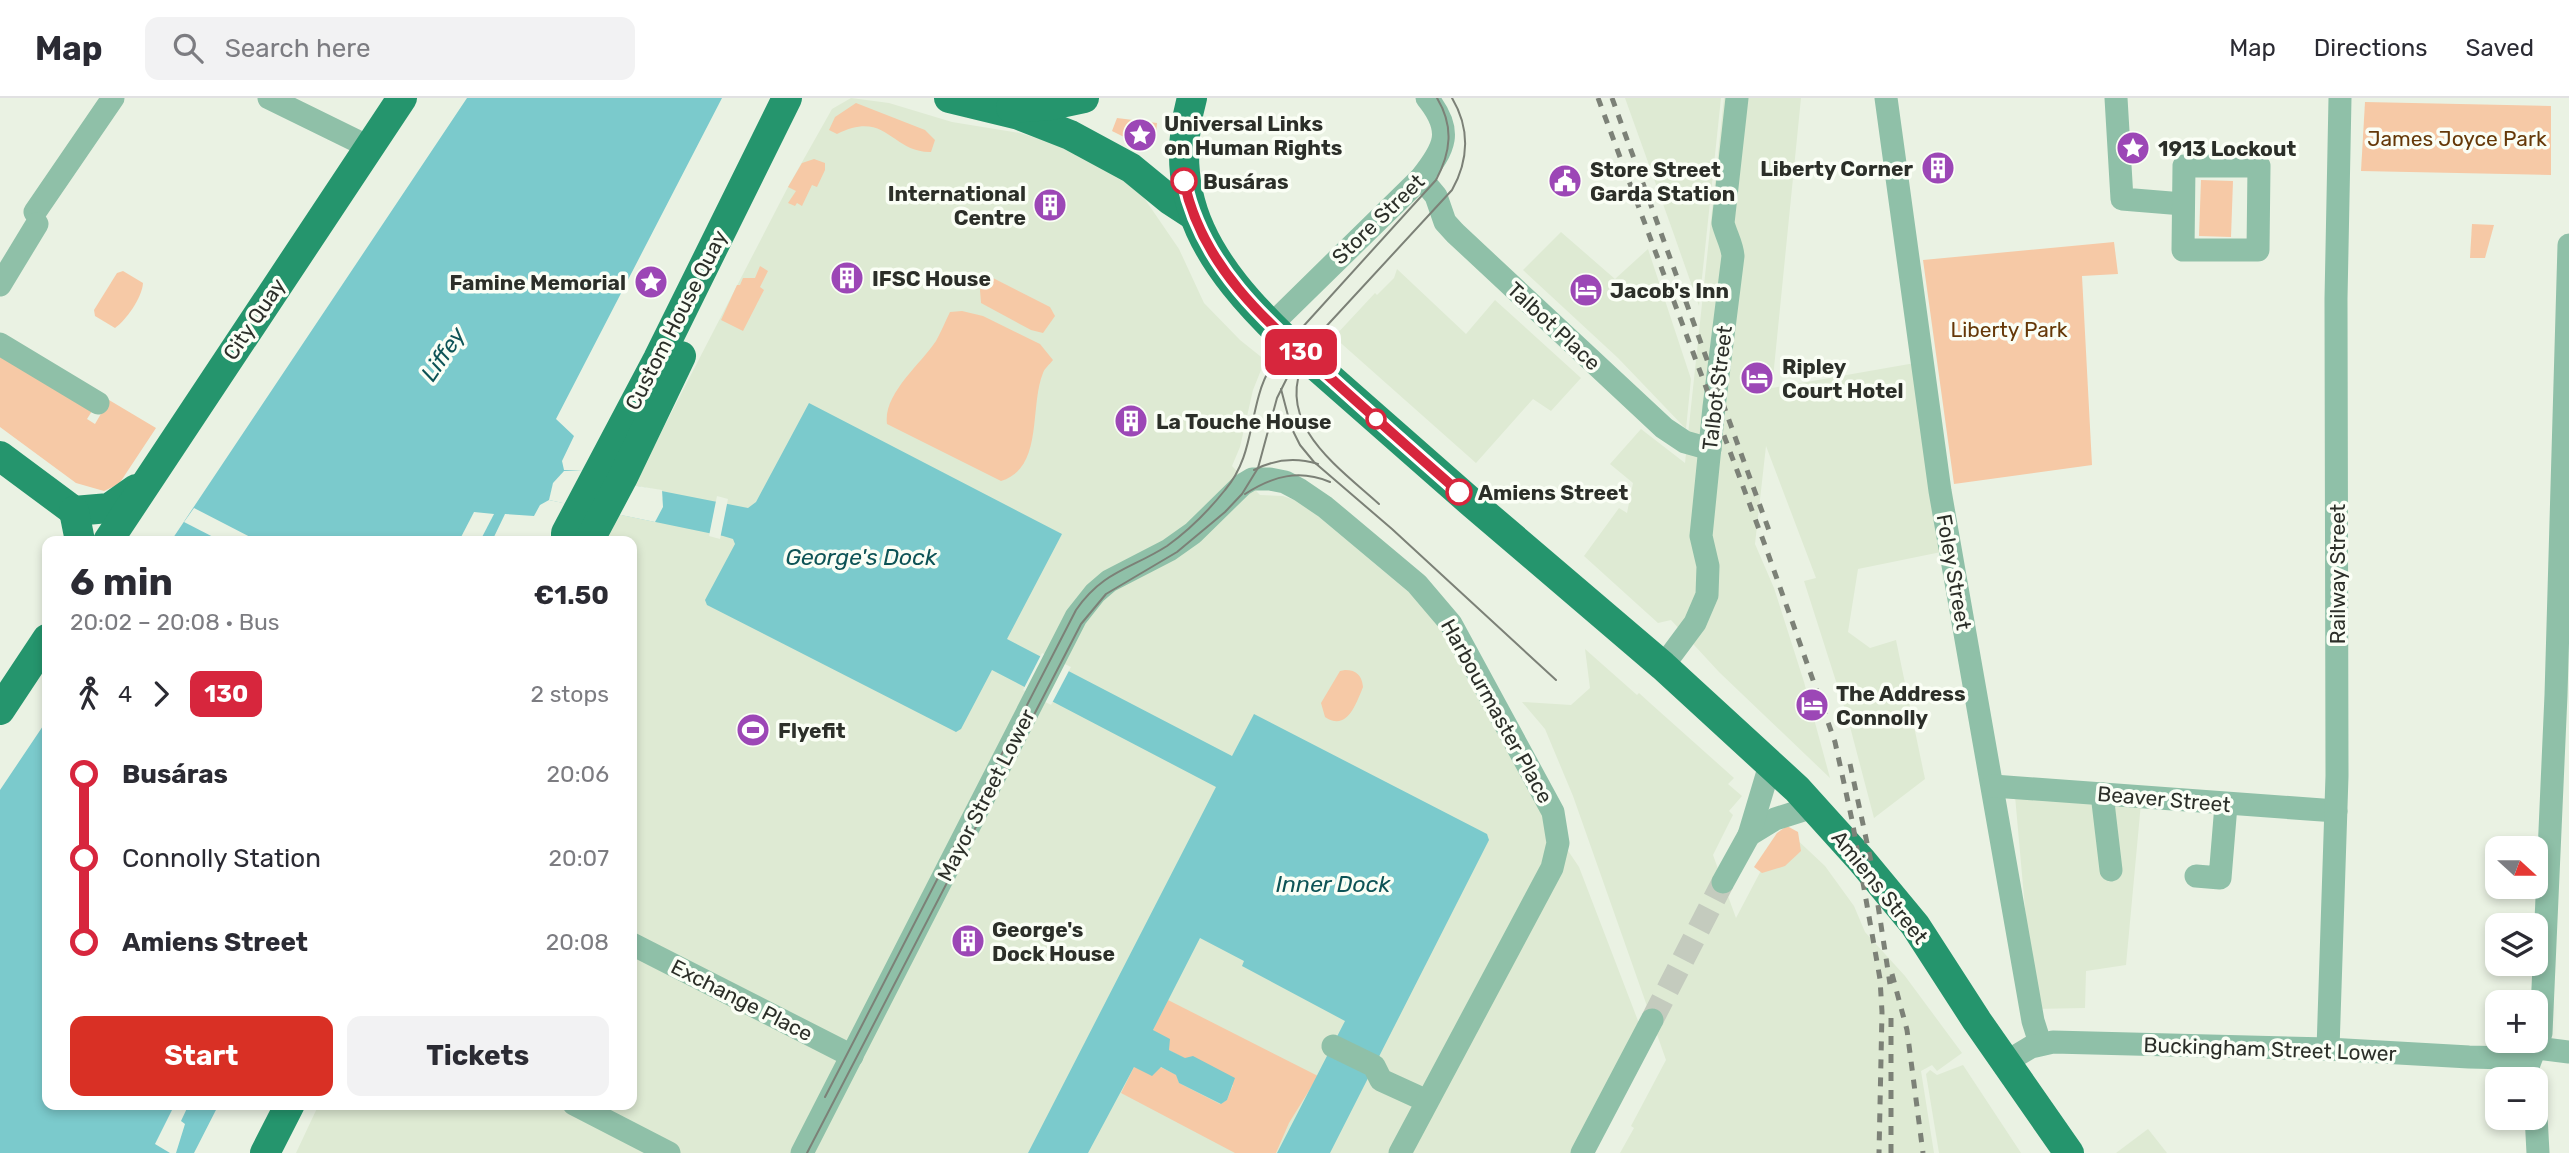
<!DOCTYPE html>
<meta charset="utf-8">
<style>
body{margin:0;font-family:Rubik,sans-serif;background:#f2f2f3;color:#2b2b33;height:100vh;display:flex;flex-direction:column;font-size:26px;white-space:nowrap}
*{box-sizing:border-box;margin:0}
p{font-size:23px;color:#7c7c81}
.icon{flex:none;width:38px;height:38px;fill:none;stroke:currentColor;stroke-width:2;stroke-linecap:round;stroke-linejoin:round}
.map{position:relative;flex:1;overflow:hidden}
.sheet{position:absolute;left:42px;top:438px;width:595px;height:574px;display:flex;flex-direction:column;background:#fff;border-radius:14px;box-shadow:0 4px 10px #0003}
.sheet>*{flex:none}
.badge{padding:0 14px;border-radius:10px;font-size:24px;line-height:46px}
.needle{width:46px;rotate:111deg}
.controls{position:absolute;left:2485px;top:738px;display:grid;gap:14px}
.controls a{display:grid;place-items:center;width:63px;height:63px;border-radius:14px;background:#fff;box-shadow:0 4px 10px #0003;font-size:35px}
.map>.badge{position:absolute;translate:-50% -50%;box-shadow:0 0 0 4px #fff}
.legs{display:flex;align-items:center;gap:10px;height:77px;padding:0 28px;font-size:23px}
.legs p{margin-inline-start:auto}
.head{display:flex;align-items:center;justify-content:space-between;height:119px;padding:0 28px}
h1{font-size:38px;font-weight:700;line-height:52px}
.cta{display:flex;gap:14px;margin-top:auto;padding:14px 28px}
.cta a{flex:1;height:80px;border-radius:14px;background:#d93025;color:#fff;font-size:28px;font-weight:700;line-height:80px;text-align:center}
.cta a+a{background:#f2f2f3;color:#2b2b33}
ul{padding:0 28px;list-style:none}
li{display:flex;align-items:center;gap:24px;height:84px;font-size:26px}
li i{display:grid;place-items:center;width:10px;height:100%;margin:0 9px;background:currentColor}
li i::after{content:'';width:18px;height:18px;margin:-9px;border:5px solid;border-radius:50%;background:#fff}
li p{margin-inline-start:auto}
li:first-child i{background:linear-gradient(#0000 50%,currentColor 0)}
li:last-child i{background:linear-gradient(currentColor 50%,#0000 0)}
header{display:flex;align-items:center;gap:42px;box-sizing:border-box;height:98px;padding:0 35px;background:#fff;border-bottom:2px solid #e1e1e2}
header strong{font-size:33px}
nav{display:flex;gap:38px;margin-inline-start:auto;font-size:24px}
.search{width:490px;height:63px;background:#f2f2f3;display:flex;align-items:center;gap:18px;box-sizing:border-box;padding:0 24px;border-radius:14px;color:#7c7c81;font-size:26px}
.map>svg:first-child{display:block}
.built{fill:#deead3}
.green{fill:#f6c9a6}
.water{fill:#7bcacc}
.pier{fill:#eaf2e3}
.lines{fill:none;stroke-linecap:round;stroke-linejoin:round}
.minor-tunnel{stroke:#c4cbbe;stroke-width:23;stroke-dasharray:23 11;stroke-linecap:butt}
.minor{stroke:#8fc0a8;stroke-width:23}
.major{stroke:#25956d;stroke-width:30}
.tram{stroke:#7c8177;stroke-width:2}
.rail{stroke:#7c8177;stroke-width:5;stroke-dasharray:9 9;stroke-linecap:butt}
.line-1-casing{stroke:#fff;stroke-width:16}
.line-1{stroke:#d7263d;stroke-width:10}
.stop-1-dot{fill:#fff;stroke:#d7263d;stroke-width:3.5}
.labels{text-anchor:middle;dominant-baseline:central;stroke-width:7;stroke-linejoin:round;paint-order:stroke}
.poi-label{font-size:21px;font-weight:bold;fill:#2c2f29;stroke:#fafef5;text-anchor:start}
.park-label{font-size:21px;fill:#653808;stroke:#fafef5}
.stop-label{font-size:21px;font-weight:bold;fill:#2c2f29;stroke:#fafef5;text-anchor:start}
.street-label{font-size:21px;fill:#2c2f29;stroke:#fafef5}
.water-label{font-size:23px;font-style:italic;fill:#0d5356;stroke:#fafef5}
</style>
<header>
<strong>Map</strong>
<div class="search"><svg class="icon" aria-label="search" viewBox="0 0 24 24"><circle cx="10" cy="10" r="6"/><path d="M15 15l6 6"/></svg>Search here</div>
<nav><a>Map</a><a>Directions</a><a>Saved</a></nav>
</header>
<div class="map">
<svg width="2569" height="1055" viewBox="0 0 2569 1055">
<rect width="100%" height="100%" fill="#eaf2e3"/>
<g class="built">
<polygon points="851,0 889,5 952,24 1020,35 1088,56 1140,94 1179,151 1204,205 1240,242 1265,262 1253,292 1240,349 1232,368 1260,397 1283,398 1297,403 1318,418 1436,517 1544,717 1579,769 1640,928 1572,1055 296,1055 319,1006 632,1006 632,443 605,443 788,89 832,11"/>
<polygon points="1625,0 1721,0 1699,208 1672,131"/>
<polygon points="1724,0 1801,0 1772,290 1915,265 1946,453 1858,471 1848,534 1870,550 1896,542 1925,681 1874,720 1848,621 1804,483 1816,480 1766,348 1755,446 1774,490 1804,584 1830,680 1719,574 1671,522 1658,525 1584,458 1619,410 1627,415 1633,385 1610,366 1641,331 1685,365"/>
<polygon points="1561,134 1615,181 1648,151 1691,281 1686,331 1618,260 1523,172"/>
<polygon points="1397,171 1466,236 1495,202 1581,280 1551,313 1533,301 1476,365 1334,239 1375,195 1377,197 1394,180"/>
<polygon points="1585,551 1637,597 1639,595 1650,605 1734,680 1728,686 1742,698 1729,713 1733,717 1713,757 1736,820 1776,744 1792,737 1825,768 1854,808 1865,834 1905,878 1962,955 1937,973 1932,967 1921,973 1934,1055 1620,1055 1634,1030 1631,1028 1666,962 1573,698 1545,631 1522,604 1571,607 1590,590"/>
<polygon points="2015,698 2141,705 2126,867 2086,873 2085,910 2034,911"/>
<polygon points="1963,967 2021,1055 1939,1055 1926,976 1930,972 1937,977"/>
<polygon points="2148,1031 2167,1055 2116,1055"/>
</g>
<g class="green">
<polygon points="2365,4 2551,8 2551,77 2361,73"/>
<path d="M856,5L925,32L935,42L931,54C891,55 887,11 837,36L829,32L835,19Z"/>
<polygon points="1117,20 1157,25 1156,35 1148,30 1126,40 1112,33"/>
<polygon points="814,61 825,65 825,72 817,89 812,87 802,108 797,105 795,108 788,105 796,93 788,89 802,65"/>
<polygon points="2201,82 2233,83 2231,139 2199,138"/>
<polygon points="2472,126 2494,127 2485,160 2470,160"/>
<polygon points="2114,144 2118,176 2082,178 2092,367 1954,386 1923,162"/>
<polygon points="760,168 768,173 760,189 764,192 743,233 721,222 737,187 740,187 743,180 755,180"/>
<path d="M123,173L143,185C142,200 126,222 115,230L95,218L94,212L117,175Z"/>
<polygon points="993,180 1050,209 1055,218 1043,235 1031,232 981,205 980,192 983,184"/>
<path d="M962,213L983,218L1040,246L1053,262C1050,266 1044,271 1043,275C1029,310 1044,370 1001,383L887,326C883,296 920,267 936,243C941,234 945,224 950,214Z"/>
<polygon points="0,257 92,313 87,321 95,326 109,302 156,330 119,386 104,393 76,385 0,329"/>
<path d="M1345,572C1357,572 1362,578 1363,589C1356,606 1347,634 1325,619L1321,605L1340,573Z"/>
<polygon points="1787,728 1798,734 1801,753 1785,768 1762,775 1754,769 1777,735"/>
<polygon points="1168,902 1318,978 1289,1025 1276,1055 1235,1055 1121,995 1134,969 1160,969 1177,977 1179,985 1220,1006 1227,1002 1233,987 1169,952 1153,932"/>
</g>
<g class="water">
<polygon points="467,0 722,0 556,321 574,338 562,363 564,372 583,373 631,387 748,410 756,404 809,305 1062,436 1007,541 1232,658 1254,616 1487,736 1489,742 1330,1055 1277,1055 1345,923 1242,868 1244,863 1200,840 1153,932 1170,941 1169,952 1185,960 1193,958 1235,980 1227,1002 1221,1006 1179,985 1176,977 1161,969 1152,978 1134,969 1088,1055 1028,1055 1216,689 992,572 961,631 956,634 707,507 705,502 735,446 733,441 723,438 549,402 540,407 534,418 505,416 492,443 171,443"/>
<polygon points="47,622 47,1006 219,1006 194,1055 0,1055 0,692"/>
</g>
<g class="pier">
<polygon points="564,373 583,373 567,406 549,402 553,385"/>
<polygon points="631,387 662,392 663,409 655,424 616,416"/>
<polygon points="717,398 728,401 720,441 709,438"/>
<polygon points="194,410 258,443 221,443 184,424"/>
<polygon points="474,414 494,416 480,443 459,443"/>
<polygon points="1042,555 1071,569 1051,607 1023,592"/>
<polygon points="175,1006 189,1006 181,1023 185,1026 176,1055 170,1055 155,1046"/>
</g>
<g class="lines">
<polyline class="minor-tunnel" points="1652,922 1723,784"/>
<g class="minor">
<polyline points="269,0 369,49"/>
<polyline points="1886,0 1940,393 2033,923 2040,945"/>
<polyline points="2116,0 2122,101 2183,106"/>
<polygon points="2184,68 2259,68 2258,152 2183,152"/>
<polyline points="1421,80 1436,98 1445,124 1455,135 1664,330 1685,344 1710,351"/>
<polyline points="35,114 113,0"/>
<polyline points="0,187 37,126"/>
<path d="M1271,227L1421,80C1445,50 1454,33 1427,0"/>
<polyline points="0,246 98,305"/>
<path d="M1663,568L1695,525L1707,497L1708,468L1701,438L1714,309L1733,158C1732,146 1726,137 1723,125L1737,0"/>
<polyline points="1993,688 2336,713"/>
<polyline points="2102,696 2111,772"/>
<polyline points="1749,737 1775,721 1813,709"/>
<polyline points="2196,778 2220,780 2226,707"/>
<polyline points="1723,784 1749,737 1770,667"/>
<polyline points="632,846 852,958"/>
<polyline points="1333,948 1374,968 1381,982 1427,1003"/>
<polyline points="2328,951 2337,678 2336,201 2340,0"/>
<polyline points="2006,964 2031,949 2053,944 2328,951 2469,959 2509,960 2537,950 2569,954"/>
<path d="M2525,982C2527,964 2536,952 2541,935L2556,597L2569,147"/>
<polyline points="574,1006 669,1055"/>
<polyline points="2536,1017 2538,1055"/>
<polyline points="802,1055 1076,519 1095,495 1109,483 1169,452 1193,435 1242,387 1252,381 1270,381 1285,384 1300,392 1325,409 1417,486 1451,526 1553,714 1558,745 1552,770 1400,1055"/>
<polyline points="1582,1055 1652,922"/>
</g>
<g class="major">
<polyline points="949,0 1019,17 1070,37 1131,70 1170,102 1193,117"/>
<path d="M1192,0C1164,102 1212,170 1282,238L1472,405L1663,568L1797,691L1862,763L1915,827L1977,923L2069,1055"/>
<polyline points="1011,10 1051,7 1084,0"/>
<polyline points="0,358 74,413 109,410 136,391"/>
<polyline points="74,413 80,443"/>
<polyline points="108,443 402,0"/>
<polyline points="566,443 566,435 658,261 787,0"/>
<polyline points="589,443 623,379 681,258"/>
<polyline points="0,612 47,541"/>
<polyline points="265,1055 290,1006"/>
</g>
<g class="tram">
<path d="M1305,261C1273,325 1337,368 1379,406"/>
<polyline points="1281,291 1291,329 1300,347 1314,364 1392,431 1556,582"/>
<path d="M1254,372C1275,361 1295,359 1318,366"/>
<path d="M1245,396C1273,378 1299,371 1330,384"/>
<path d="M825,999L1076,512C1103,473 1131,471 1167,448C1188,433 1209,412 1225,392C1249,364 1249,332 1259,297C1263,282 1271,267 1280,254L1436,82C1451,54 1454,28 1437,0"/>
<path d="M807,1055L1081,526L1106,496L1177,454L1225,414L1242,396L1258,370L1277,300L1292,270L1321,234L1452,92C1469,62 1470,30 1452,0"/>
</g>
<g class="rail">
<polyline points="1598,0 1766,450 1835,644 1852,722 1880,881 1882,914 1879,1055"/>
<polyline points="1612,0 1771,438"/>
<polyline points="1850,666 1872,768 1890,886"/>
<polyline points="1892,876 1907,932 1923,1055"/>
<polyline points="1891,1055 1891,914"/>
</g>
</g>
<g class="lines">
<defs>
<path id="line-1" d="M1184,83C1202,171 1271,228 1335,284C1376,321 1418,358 1459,394"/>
</defs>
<use href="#line-1" class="line-1-casing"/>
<use href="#line-1" class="line-1"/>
</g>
<defs>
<symbol id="sight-disc" viewBox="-11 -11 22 22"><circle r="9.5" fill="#9c47b6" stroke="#fafef5"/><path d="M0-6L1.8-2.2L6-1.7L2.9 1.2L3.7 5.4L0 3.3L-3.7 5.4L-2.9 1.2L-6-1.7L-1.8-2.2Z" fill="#fff"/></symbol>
<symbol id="building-disc" viewBox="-11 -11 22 22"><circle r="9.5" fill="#9c47b6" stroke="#fafef5"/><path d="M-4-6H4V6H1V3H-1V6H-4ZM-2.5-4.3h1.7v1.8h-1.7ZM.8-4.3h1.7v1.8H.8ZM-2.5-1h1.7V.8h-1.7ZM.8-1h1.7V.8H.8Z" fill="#fff"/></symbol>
<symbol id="civic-disc" viewBox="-11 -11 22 22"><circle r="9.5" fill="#9c47b6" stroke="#fafef5"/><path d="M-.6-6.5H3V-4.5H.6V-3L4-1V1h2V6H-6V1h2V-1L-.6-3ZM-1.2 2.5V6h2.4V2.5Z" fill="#fff"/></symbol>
<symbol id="hotel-disc" viewBox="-11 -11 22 22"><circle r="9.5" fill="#9c47b6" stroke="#fafef5"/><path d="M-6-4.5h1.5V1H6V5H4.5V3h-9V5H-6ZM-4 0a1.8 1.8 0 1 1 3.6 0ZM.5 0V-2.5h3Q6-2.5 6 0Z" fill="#fff"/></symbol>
<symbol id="stadium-disc" viewBox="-11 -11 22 22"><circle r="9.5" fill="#9c47b6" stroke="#fafef5"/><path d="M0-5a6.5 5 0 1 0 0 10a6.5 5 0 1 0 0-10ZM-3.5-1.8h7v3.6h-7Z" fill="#fff"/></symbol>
</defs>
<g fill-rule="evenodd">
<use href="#sight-disc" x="1121" y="18" width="38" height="38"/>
<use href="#sight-disc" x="2114" y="31" width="38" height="38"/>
<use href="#building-disc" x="1919" y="51" width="38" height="38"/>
<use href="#civic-disc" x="1546" y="64" width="38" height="38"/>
<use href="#building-disc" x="1031" y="88" width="38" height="38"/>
<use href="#building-disc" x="828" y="161" width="38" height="38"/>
<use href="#sight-disc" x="632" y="165" width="38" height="38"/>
<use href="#hotel-disc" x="1567" y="173" width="38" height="38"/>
<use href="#hotel-disc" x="1738" y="261" width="38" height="38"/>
<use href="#building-disc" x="1112" y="304" width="38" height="38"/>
<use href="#hotel-disc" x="1793" y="588" width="38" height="38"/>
<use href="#stadium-disc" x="734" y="613" width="38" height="38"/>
<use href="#building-disc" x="949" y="824" width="38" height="38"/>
</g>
<g class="stop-1-dot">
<circle cx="1184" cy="83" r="12"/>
<circle cx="1376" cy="321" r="9"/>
<circle cx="1459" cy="394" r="12"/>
</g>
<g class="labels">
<g class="poi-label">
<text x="1164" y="25">Universal Links<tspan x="1164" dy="24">on Human Rights</tspan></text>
<text x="2158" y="50">1913 Lockout</text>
<text x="1913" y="70" text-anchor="end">Liberty Corner</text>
<text x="1590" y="71">Store Street<tspan x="1590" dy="24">Garda Station</tspan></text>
<text x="1026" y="95" text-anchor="end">International<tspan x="1026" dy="24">Centre</tspan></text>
<text x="872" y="180">IFSC House</text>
<text x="626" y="184" text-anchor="end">Famine Memorial</text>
<text x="1610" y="192">Jacob's Inn</text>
<text x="1782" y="268">Ripley<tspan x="1782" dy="24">Court Hotel</tspan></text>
<text x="1156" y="323">La Touche House</text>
<text x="1836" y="595">The Address<tspan x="1836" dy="24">Connolly</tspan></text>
<text x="778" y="632">Flyefit</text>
<text x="992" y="831">George's<tspan x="992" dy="24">Dock House</tspan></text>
</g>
<g class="park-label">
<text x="2457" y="40">James Joyce Park</text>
<text x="2009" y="231">Liberty Park</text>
</g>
<g class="stop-label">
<text x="1203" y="83">Busáras</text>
<text x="1478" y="394">Amiens Street</text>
</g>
<g class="street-label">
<text transform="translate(1378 121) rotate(-44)">Store Street</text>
<text transform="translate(254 221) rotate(-56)">City Quay</text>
<text transform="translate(676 222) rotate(-63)">Custom House Quay</text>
<text transform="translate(1554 228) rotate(43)">Talbot Place</text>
<text transform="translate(1717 290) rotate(-83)">Talbot Street</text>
<text transform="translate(1954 474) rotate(80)">Foley Street</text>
<text transform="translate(2337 476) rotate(-90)">Railway Street</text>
<text transform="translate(1497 613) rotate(61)">Harbourmaster Place</text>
<text transform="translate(986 697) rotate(-63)">Mayor Street Lower</text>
<text transform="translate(2164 701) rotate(5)">Beaver Street</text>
<text transform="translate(1880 789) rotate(51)">Amiens Street</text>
<text transform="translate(742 902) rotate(27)">Exchange Place</text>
<text transform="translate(2270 951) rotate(2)">Buckingham Street Lower</text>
</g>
<g class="water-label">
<text transform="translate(443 256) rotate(-56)">Liffey</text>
<text x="861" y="459">George's Dock</text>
<text x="1333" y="786">Inner Dock</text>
</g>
</g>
</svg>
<div class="controls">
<a><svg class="needle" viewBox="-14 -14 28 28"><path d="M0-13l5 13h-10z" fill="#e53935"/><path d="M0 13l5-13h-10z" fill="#7c7c81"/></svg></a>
<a><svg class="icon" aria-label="layers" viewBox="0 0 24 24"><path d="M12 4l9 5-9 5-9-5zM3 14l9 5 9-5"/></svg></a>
<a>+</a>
<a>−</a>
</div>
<b class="badge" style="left:1301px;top:254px;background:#d7263d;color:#fff">130</b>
<section class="sheet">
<div class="head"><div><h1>6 min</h1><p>20:02 – 20:08 · Bus</p></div><b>€1.50</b></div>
<div class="legs"><svg class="icon" aria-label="walk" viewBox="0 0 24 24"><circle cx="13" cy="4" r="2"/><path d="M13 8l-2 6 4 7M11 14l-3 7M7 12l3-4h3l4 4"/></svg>4<svg class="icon" aria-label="forward" viewBox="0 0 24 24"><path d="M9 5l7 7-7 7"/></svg><b class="badge" style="background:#d7263d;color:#fff">130</b><p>2 stops</p></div>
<ul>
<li><i style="color:#d7263d"></i><b>Busáras</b><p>20:06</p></li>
<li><i style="color:#d7263d"></i><span>Connolly Station</span><p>20:07</p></li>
<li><i style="color:#d7263d"></i><b>Amiens Street</b><p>20:08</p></li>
</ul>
<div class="cta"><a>Start</a><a>Tickets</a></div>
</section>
</div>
